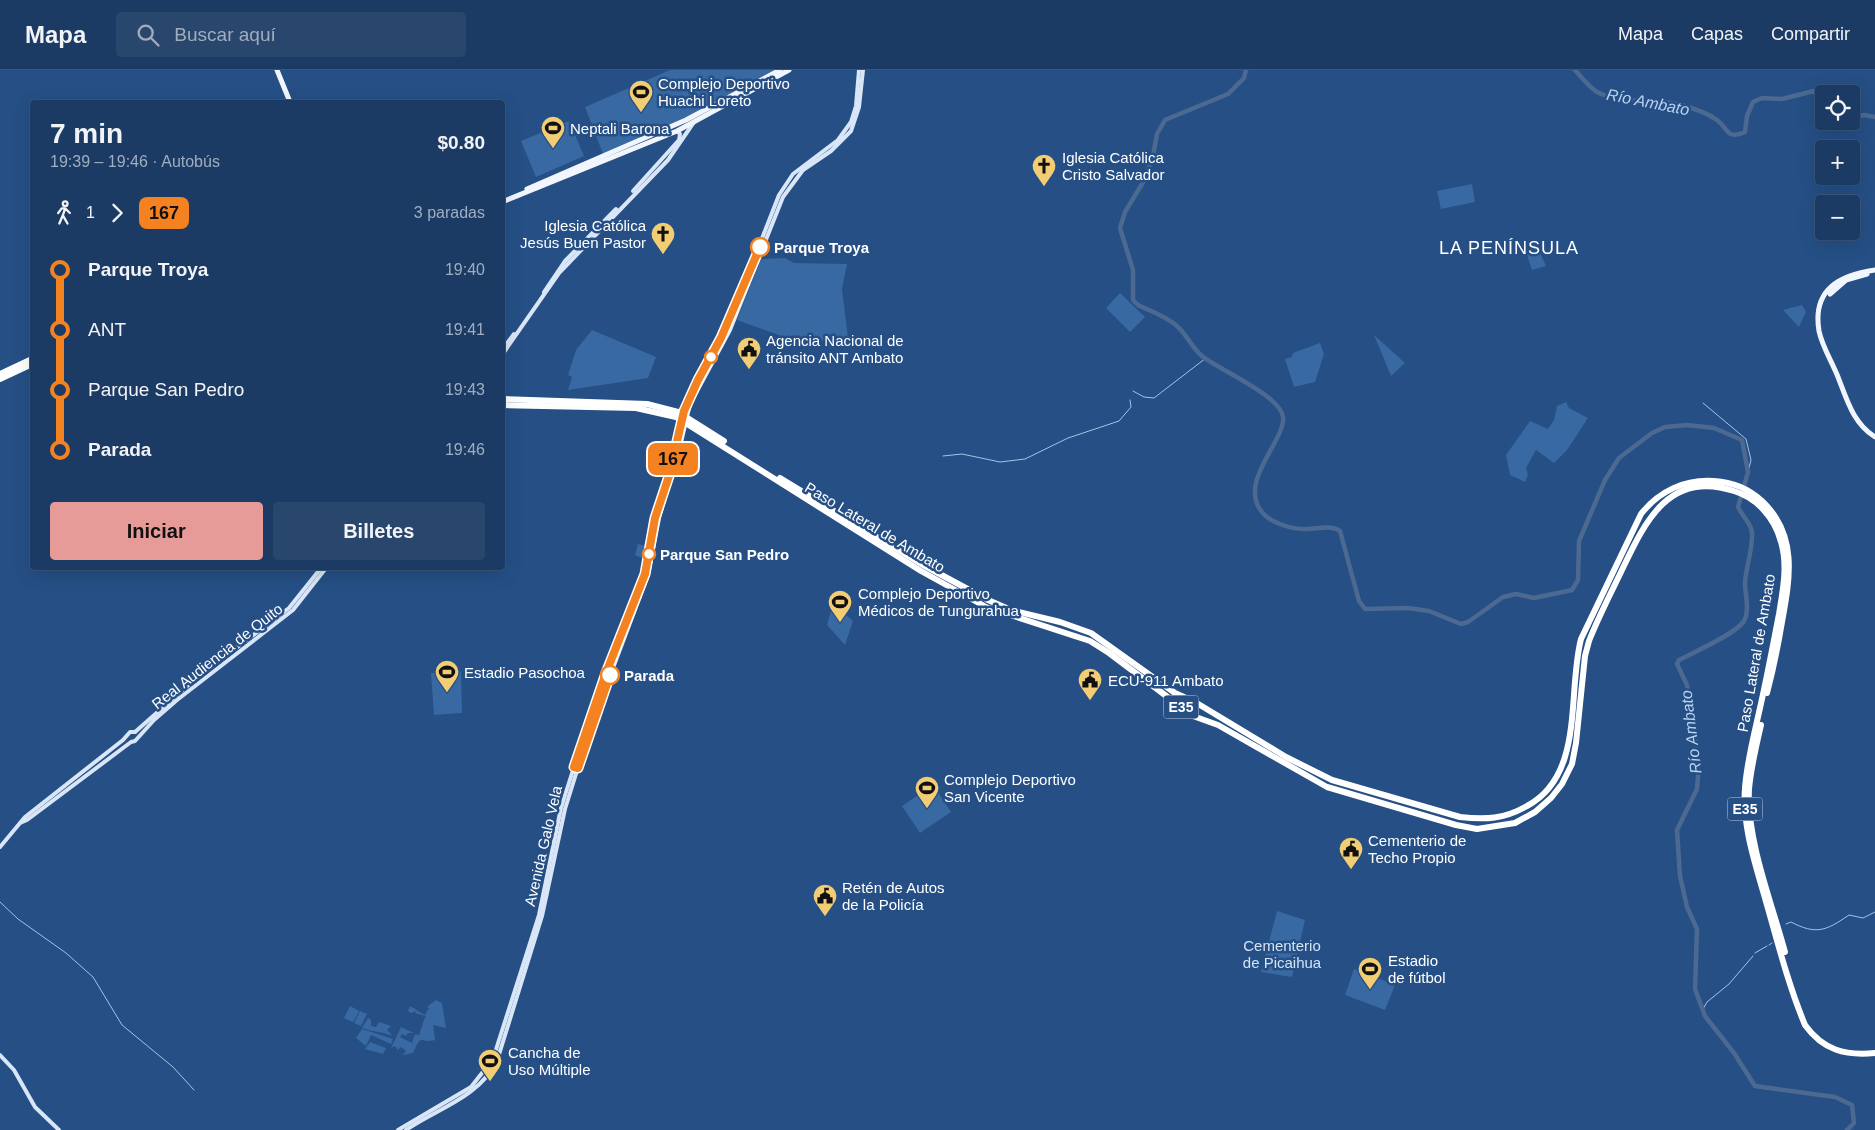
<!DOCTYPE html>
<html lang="es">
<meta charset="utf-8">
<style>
body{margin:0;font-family:Arial,sans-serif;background:#29466d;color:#f1f3f6;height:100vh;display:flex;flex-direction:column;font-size:19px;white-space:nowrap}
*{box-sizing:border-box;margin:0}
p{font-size:16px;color:#a0adbf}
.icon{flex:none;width:28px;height:28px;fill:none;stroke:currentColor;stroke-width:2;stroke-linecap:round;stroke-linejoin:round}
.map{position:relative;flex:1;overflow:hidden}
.sheet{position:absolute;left:30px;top:30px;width:475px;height:470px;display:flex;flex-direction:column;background:#1c3b64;border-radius:5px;box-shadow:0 5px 20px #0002,0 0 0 1px #3a5578}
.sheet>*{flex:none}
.badge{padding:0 10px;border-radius:8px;font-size:18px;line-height:32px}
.controls{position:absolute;left:1815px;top:15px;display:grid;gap:10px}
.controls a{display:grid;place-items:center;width:45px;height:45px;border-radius:5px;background:#1c3b64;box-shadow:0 5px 20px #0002,0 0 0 1px #3a5578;font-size:25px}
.map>.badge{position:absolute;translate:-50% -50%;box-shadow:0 0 0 2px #fff}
.legs{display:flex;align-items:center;gap:8px;height:55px;padding:0 20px;font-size:16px}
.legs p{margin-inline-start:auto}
.headline{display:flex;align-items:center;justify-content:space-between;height:85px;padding:0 20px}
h1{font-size:28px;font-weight:700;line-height:38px}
.cta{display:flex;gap:10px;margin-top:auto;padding:10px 20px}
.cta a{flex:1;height:58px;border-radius:5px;background:#e69b98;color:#111;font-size:20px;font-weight:700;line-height:58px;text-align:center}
.cta a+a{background:#29466d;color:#f1f3f6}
ul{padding:0 20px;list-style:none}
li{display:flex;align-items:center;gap:18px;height:60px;font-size:19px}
li i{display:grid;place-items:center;width:8px;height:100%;margin:0 6px;background:currentColor}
li i::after{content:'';width:12px;height:12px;margin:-6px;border:4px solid;border-radius:50%;background:#1c3b64}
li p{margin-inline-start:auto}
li:first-child i{background:linear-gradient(#0000 50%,currentColor 0)}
li:last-child i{background:linear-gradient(currentColor 50%,#0000 0)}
header{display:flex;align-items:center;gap:30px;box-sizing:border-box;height:70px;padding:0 25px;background:#1c3b64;border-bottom:1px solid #3a5578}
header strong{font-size:24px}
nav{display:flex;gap:28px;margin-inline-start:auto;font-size:18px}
.search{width:350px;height:45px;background:#29466d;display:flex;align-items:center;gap:12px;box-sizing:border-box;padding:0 18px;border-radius:5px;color:#a0adbf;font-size:19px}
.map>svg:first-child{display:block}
.green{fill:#3969a2}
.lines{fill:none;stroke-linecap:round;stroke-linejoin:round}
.stream{stroke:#a3c4e9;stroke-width:1}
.river{stroke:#4c6a91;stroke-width:4.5}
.secondary{stroke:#d9e6f7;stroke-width:4}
.primary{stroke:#f1f6fe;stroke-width:5}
.highway{stroke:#fff;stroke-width:6}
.line-1-casing{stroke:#fff;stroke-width:11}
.line-1{stroke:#f58220;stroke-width:8}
.stop-1-dot{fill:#fff;stroke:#f58220;stroke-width:2.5}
.labels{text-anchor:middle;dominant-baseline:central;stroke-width:5;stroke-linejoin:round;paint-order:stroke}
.shield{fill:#254f85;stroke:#becada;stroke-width:1}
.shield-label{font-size:14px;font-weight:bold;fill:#fff}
.poi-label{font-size:15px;fill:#fff;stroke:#254f85;text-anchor:start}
.stop-label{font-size:15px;font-weight:bold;fill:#fff;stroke:#254f85;text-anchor:start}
.street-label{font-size:15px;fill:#fff;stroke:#254f85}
.park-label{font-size:15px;fill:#d2e3f6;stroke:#254f85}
.water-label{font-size:16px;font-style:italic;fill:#bad3f0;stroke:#254f85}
.quarter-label{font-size:18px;letter-spacing:1px;fill:#fff;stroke:#254f85}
</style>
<header>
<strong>Mapa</strong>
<div class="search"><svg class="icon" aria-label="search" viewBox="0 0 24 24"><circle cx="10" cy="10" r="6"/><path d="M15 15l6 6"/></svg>Buscar aquí</div>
<nav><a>Mapa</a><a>Capas</a><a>Compartir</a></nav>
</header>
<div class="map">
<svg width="1875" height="1060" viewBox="0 0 1875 1060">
<rect width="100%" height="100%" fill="#254f85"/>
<g class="green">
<polygon points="670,0 779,0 683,49 603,84 585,37"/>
<polygon points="569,51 584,86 536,107 521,71"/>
<polygon points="1472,114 1475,132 1441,139 1437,121"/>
<polygon points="1540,183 1546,196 1532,200 1527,185"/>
<polygon points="785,188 794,193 847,194 842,219 848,268 801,273 737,250 761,189"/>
<polygon points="1120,223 1145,247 1130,262 1106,238"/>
<polygon points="1802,235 1806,242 1799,257 1783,240"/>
<polygon points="592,260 656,287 648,308 568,320 572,307 568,305 576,280"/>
<polygon points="1374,265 1405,293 1391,306"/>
<polygon points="1320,273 1324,284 1315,312 1294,317 1285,289 1292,287 1293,283"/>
<polygon points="1566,332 1569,338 1588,348 1567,380 1554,393 1536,380 1526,398 1528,405 1525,412 1510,405 1506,385 1530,351 1548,359 1554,350 1557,336"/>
<polygon points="638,474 649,477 646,490 635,485"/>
<polygon points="833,534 853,551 845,575 827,555"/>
<polygon points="461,602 462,643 434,645 431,603"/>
<polygon points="933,715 951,742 920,763 902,736"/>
<polygon points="1277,841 1305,850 1292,907 1261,902"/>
<polygon points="1354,899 1395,915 1385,940 1345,925"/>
<path d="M436,930L442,933L446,958L433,955L435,970C420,974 422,962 413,983L403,985L406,981L401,977L398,980L395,976L391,978L401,957L414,963H408L406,966L402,964L400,967L412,973L415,964L419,965L425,947L427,949L425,946L415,943L416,941L411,943L408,941L410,936L425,945L429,938L427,937Z"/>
<polygon points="350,936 359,941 353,952 344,948"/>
<polygon points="360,941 367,944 361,956 354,953"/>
<path d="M368,948L371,950V956L376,957L379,952L391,956L387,960L393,966C384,962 373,962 362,958Z"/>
<polygon points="362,959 393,969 391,974 371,965 366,976 356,968"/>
<polygon points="370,972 386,978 383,984 365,979"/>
</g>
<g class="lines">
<g class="stream">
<polyline points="1133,321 1144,327 1154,328 1206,288"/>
<polyline points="1703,333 1746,369 1751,390 1748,402"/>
<polyline points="943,386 962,384 1000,392 1025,389 1068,368 1119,351 1131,337 1130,330"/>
<polyline points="0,832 18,849 66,883 93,907 122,955 173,997 194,1020"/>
<path d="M1786,854L1791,852C1816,865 1826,861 1849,845L1863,848L1875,842"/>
<polyline points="1769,875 1772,873"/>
<polyline points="1755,883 1767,876"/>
<polyline points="1703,939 1707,932 1729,914 1753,886"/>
</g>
<g class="river">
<path d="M1246,0L1244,8L1228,24L1165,50L1157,64L1153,86L1145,109L1125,142L1120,158L1133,200V230L1138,235C1150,241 1168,247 1178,257C1187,265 1192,278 1202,286C1219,300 1280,325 1283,347C1286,370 1237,412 1262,442C1269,452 1291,459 1303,459C1315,460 1330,454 1340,461L1359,531L1365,539L1408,538L1429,541L1461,554L1468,552L1503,527L1516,524L1534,528L1572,520L1578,510L1579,471L1605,410L1619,388L1652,363L1665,357L1687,355L1714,358L1742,370L1748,402L1738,437C1742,446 1752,454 1752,463C1753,479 1746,496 1745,513C1745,524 1750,540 1744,551C1737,563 1693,583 1679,590L1677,594L1687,615L1699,694L1697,719L1677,760L1680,806L1687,837L1697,859L1695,919L1705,946L1734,983L1755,1016L1835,1027L1852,1035L1854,1053L1847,1060"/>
<path d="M1575,0C1581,7 1589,17 1597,22C1624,36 1657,27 1685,36C1695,39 1709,44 1717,50C1729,59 1726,70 1745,62L1747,46L1753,32L1762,28L1782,29L1814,21C1823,32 1816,42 1824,51"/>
<polyline points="1851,49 1864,45 1875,47"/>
<polyline points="1830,51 1843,51"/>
</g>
<g class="secondary">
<polyline points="633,121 679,70 680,64 677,61"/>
<polyline points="544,222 565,191 616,139"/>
<polyline points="502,280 514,264"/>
<polyline points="502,285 559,203 668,90 694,52"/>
<polyline points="135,662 194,610 289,538 321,498"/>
<polyline points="20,753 27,750 131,672 135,671 154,650 177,630 293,540 326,498"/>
<polyline points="0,777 25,747 123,670 130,662 135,662"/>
<polyline points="0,985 14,1000 35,1037 59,1060"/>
<polyline points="398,1060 471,1017 493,989 539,845 561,738 574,697 606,603 645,504 655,448 669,406 684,341 734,240 779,125 793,104 838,70 851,52 856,36 859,0"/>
<path d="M406,1060C438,1038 478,1028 497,991L542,846L565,739L590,659L648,505L659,448L680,377L690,334L730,260L783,127L803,100L831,81L851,61L859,37L863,0"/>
</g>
<g class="primary">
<polyline points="277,0 290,32"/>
<polyline points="527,119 686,50 780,0"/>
<polyline points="502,132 677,61 789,0"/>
<path d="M1875,200C1840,205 1812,219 1819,261C1822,276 1832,292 1838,307C1847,330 1853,353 1875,367"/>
<polyline points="1830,224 1846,210 1867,204"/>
</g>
<g class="highway">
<polyline points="0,304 32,289"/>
<polyline points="0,309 32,294"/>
<polyline points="502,329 647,334 678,342 724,371"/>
<path d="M502,335L636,338L676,347L921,501L986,537L1090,571L1109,583L1193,646L1218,655L1327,717L1456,755L1477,759L1515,753L1535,742L1551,728L1562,714L1572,694L1576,673L1585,586L1589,571C1598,548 1610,525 1621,502C1644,454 1668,399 1734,421C1757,428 1775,448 1781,472C1788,495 1783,520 1779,544C1773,575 1767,607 1760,638C1754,665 1747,691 1745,718C1742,755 1755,793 1765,828C1777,870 1788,914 1805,955C1823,980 1845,986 1875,983"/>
<path d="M780,408L923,495L988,530L1011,540L1060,552L1091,563L1175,623L1195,632L1286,687L1332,710L1460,747C1486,750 1504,749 1527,736C1585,705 1567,623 1581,569L1641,444C1659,421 1685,409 1714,411C1732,412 1749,419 1762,431C1798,465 1790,508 1782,552C1778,576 1773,600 1767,623"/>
<path d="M1761,655C1756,676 1751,697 1749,719C1746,768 1772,834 1785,882"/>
</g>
</g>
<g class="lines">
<defs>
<polyline id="line-1" points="610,605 578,698 574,697 606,603 645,504 655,448 669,406 684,341 698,310 721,268 760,177"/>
</defs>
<use href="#line-1" class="line-1-casing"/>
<use href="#line-1" class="line-1"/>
</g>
<defs>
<symbol id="stadium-pin" viewBox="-11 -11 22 30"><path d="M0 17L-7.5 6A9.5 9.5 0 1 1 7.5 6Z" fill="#f2cd73" stroke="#254f85"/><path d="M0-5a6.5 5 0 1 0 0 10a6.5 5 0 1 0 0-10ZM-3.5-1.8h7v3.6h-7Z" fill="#111"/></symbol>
<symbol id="church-pin" viewBox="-11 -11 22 30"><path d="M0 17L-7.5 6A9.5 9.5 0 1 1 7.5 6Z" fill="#f2cd73" stroke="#254f85"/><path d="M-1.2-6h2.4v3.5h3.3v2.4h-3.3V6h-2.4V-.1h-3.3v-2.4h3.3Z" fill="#111"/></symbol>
<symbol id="civic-pin" viewBox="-11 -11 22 30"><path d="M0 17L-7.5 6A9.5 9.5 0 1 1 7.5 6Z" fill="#f2cd73" stroke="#254f85"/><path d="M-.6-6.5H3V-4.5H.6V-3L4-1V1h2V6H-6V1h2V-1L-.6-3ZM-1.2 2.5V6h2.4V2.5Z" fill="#111"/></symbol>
</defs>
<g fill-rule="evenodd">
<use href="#stadium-pin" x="627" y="8" width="28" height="38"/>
<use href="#stadium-pin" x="539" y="44" width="28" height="38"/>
<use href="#church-pin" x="1030" y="82" width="28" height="38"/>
<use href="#church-pin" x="649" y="150" width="28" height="38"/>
<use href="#civic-pin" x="735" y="265" width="28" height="38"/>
<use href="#stadium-pin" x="826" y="518" width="28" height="38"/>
<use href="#stadium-pin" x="433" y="588" width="28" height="38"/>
<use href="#civic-pin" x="1076" y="596" width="28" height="38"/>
<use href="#stadium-pin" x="913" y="704" width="28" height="38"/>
<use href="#civic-pin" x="1337" y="765" width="28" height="38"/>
<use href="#civic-pin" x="811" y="812" width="28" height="38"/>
<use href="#stadium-pin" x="1356" y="885" width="28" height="38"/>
<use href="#stadium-pin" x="476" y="977" width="28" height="38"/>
</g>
<g class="stop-1-dot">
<circle cx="760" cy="177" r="9"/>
<circle cx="711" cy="287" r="6"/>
<circle cx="649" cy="484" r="6"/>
<circle cx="610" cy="605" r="9"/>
</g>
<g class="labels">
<g class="shield">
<rect x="1163.5" y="625.5" width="35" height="23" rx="4"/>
<rect x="1727.5" y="727.5" width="35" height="23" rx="4"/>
</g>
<g class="shield-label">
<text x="1181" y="637">E35</text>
<text x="1745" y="739">E35</text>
</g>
<g class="poi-label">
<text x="658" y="13">Complejo Deportivo<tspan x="658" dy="17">Huachi Loreto</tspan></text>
<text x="570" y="58">Neptali Barona</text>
<text x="1062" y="87">Iglesia Católica<tspan x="1062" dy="17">Cristo Salvador</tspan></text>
<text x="646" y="155" text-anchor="end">Iglesia Católica<tspan x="646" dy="17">Jesús Buen Pastor</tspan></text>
<text x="766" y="270">Agencia Nacional de<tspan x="766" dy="17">tránsito ANT Ambato</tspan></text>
<text x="858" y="523">Complejo Deportivo<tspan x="858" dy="17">Médicos de Tungurahua</tspan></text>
<text x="464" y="602">Estadio Pasochoa</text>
<text x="1108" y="610">ECU-911 Ambato</text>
<text x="944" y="709">Complejo Deportivo<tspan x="944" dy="17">San Vicente</tspan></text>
<text x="1368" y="770">Cementerio de<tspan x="1368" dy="17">Techo Propio</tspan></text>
<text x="842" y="817">Retén de Autos<tspan x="842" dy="17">de la Policía</tspan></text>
<text x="1388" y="890">Estadio<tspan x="1388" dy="17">de fútbol</tspan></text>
<text x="508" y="982">Cancha de<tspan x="508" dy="17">Uso Múltiple</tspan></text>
</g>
<g class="stop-label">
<text x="774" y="177">Parque Troya</text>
<text x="660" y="484">Parque San Pedro</text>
<text x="624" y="605">Parada</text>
</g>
<g class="street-label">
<text transform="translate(875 457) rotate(31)">Paso Lateral de Ambato</text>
<text transform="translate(1756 583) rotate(-80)">Paso Lateral de Ambato</text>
<text transform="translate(217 586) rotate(-38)">Real Audiencia de Quito</text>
<text transform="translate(543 776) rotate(-77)">Avenida Galo Vela</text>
</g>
<g class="park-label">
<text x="1282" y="875">Cementerio<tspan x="1282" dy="17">de Picaihua</tspan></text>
</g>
<g class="water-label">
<text transform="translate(1648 32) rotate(11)">Río Ambato</text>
<text transform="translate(1691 662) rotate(-97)">Río Ambato</text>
</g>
<g class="quarter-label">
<text x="1509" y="178">LA PENÍNSULA</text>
</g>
</g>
</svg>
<div class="controls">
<a><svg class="icon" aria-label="locate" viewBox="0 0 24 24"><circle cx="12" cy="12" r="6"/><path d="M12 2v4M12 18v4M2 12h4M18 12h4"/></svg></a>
<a>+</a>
<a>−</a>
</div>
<b class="badge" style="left:673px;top:389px;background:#f58220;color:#111">167</b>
<section class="sheet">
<div class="headline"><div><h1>7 min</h1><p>19:39 – 19:46 · Autobús</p></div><b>$0.80</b></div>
<div class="legs"><svg class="icon" aria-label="walk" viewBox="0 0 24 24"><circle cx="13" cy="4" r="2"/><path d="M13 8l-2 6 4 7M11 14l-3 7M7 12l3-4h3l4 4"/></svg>1<svg class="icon" aria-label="forward" viewBox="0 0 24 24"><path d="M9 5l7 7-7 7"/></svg><b class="badge" style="background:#f58220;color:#111">167</b><p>3 paradas</p></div>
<ul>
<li><i style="color:#f58220"></i><b>Parque Troya</b><p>19:40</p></li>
<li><i style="color:#f58220"></i><span>ANT</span><p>19:41</p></li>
<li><i style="color:#f58220"></i><span>Parque San Pedro</span><p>19:43</p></li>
<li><i style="color:#f58220"></i><b>Parada</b><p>19:46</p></li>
</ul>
<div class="cta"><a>Iniciar</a><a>Billetes</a></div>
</section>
</div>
